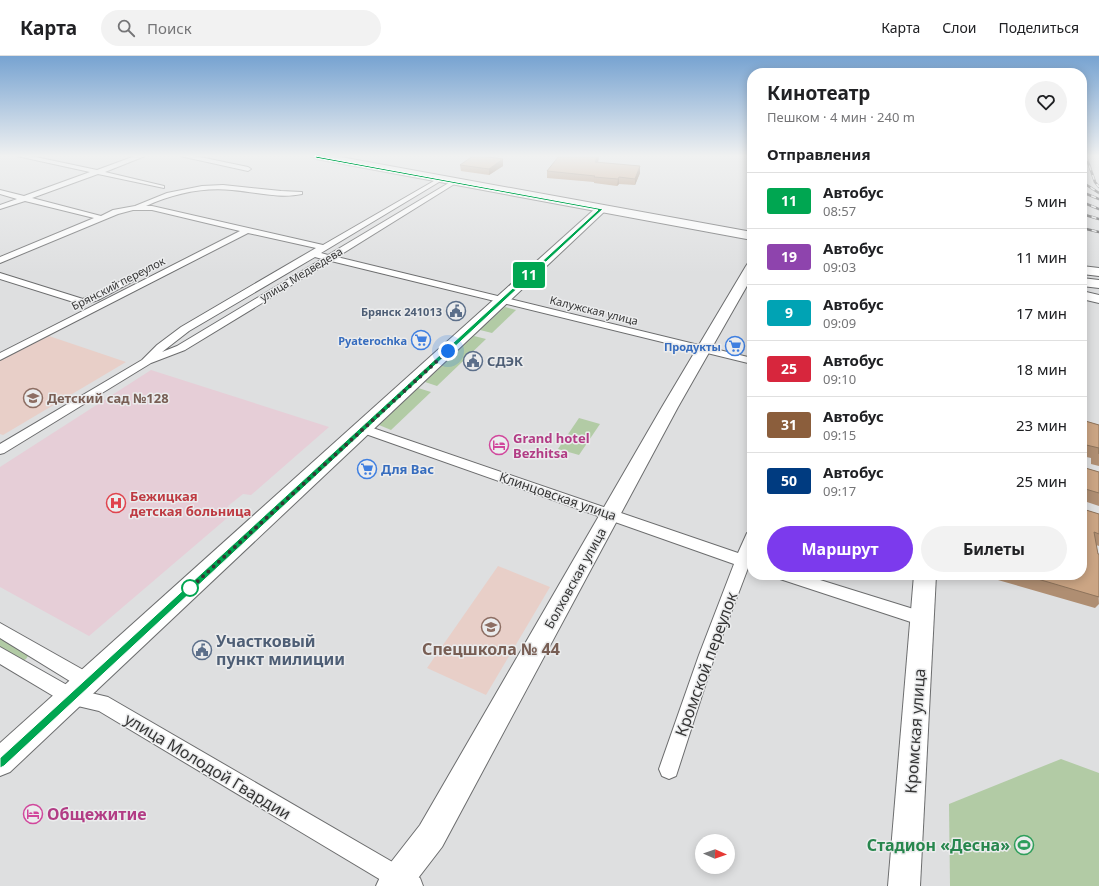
<!DOCTYPE html>
<html lang="ru">
<meta charset="utf-8">
<style>
body{margin:0;font-family:"Noto Sans",sans-serif;background:#f2f2f2;color:#202124;height:100vh;display:flex;flex-direction:column;font-size:15px;white-space:nowrap}
*{box-sizing:border-box;margin:0}
p{font-size:13px;color:#757577}
.icon{flex:none;width:22px;height:22px;fill:none;stroke:currentColor;stroke-width:2;stroke-linecap:round;stroke-linejoin:round}
.map{position:relative;flex:1;overflow:hidden}
.sheet{position:absolute;left:747px;top:12px;width:340px;height:512px;display:flex;flex-direction:column;background:#fff;border-radius:16px;box-shadow:0 2px 10px #0003}
.sheet>*{flex:none}
.badge{padding:0 8px;border-radius:3px;font-size:14px;line-height:26px}
.needle{width:26px;rotate:92deg}
.tools{position:absolute;left:695px;top:778px;display:grid;gap:8px}
.tools a{display:grid;place-items:center;width:40px;height:40px;border-radius:50%;background:#fff;box-shadow:0 2px 10px #0003;font-size:20px}
.you{position:absolute;width:20px;height:20px;margin:-10px;border:3px solid #fff;border-radius:50%;background:#1a73e8;box-shadow:0 0 0 6px #1a73e833}
.map>.badge{position:absolute;translate:-50% -50%;box-shadow:0 0 0 2px #fff}
h2{padding:0 20px;font-size:15px;line-height:36px}
.round{display:grid;place-items:center;flex:none;width:42px;height:42px;border-radius:21px;background:#f2f2f2}
.headline{display:flex;align-items:center;justify-content:space-between;height:68px;padding:0 20px}
h1{font-size:19px;font-weight:700;line-height:30px}
.cta{display:flex;gap:8px;margin-top:auto;padding:8px 20px}
.cta a{flex:1;height:46px;border-radius:24px;background:#7c3aed;color:#fff;font-size:16px;font-weight:700;line-height:46px;text-align:center}
.cta a+a{background:#f2f2f2;color:#202124}
ul{padding:0;list-style:none}
li{display:flex;align-items:center;gap:12px;height:56px;padding:0 20px;border-top:1px solid #e0e0e0}
li div{flex:1}
li b{display:block;font-size:15px}
li em{font-style:normal}
li .badge{min-width:44px;font-weight:700;text-align:center}
header{display:flex;align-items:center;gap:24px;box-sizing:border-box;height:56px;padding:0 20px;background:#fff;border-bottom:1px solid #e0e0e0}
header strong{font-size:19px}
nav{display:flex;gap:22px;margin-inline-start:auto;font-size:14px}
.search{width:280px;height:36px;background:#f2f2f2;display:flex;align-items:center;gap:10px;box-sizing:border-box;padding:0 14px;border-radius:22px;color:#757577;font-size:15px}
.map>svg:first-child{display:block}
.education{fill:#e8cfc8}
.medical{fill:#e6ced7}
.green{fill:#b2cba5}
.lines{fill:none;stroke-linecap:round;stroke-linejoin:round}
.street-casing{stroke:#6c6d6e;stroke-width:2}
.secondary-casing{stroke:#6c6d6e;stroke-width:2}
.primary-casing{stroke:#6c6d6e;stroke-width:2}
.street{fill:#fff;fill-rule:evenodd}
.secondary{fill:#fff;fill-rule:evenodd}
.primary{fill:#fff;fill-rule:evenodd}
.rail-casing{stroke:#59595a;stroke-width:2.5}
.rail{stroke:#ebeced;stroke-width:1.5;stroke-dasharray:5;stroke-linecap:butt}
.wall{fill:#af8e72}
.shaded-wall{fill:#8e745c}
.building{fill:#cba584;stroke:#8e745c}
.line{fill:#00a651;stroke:#fff}
.walk{stroke:#363636;stroke-width:4;stroke-dasharray:0 7.2}
.stop-dot{fill:#fff;stroke:#00a651;stroke-width:2}
.labels{text-anchor:middle;dominant-baseline:central;stroke-width:3;stroke-linejoin:round;paint-order:stroke}
.far-street-label{font-size:11px;fill:#363636;stroke:#ebeced}
.far-service-label{font-size:11px;font-weight:bold;fill:#4e5e75;stroke:#ebeced;text-anchor:end}
.far-shop-label{font-size:11px;font-weight:bold;fill:#366cbe;stroke:#ebeced;text-anchor:end}
.service-label{font-size:13px;font-weight:bold;fill:#4e5e75;stroke:#ebeced;text-anchor:start}
.education-label{font-size:13px;font-weight:bold;fill:#785e54;stroke:#ebeced;text-anchor:start}
.hotel-label{font-size:13px;font-weight:bold;fill:#b23c85;stroke:#ebeced;text-anchor:start}
.shop-label{font-size:13px;font-weight:bold;fill:#366cbe;stroke:#ebeced;text-anchor:start}
.health-label{font-size:13px;font-weight:bold;fill:#be3a42;stroke:#ebeced;text-anchor:start}
.street-label{font-size:13px;fill:#363636;stroke:#ebeced}
.near-service-label{font-size:16px;font-weight:bold;fill:#4e5e75;stroke:#ebeced;text-anchor:start}
.near-education-label{font-size:16px;font-weight:bold;fill:#785e54;stroke:#ebeced}
.near-street-label{font-size:16px;fill:#363636;stroke:#ebeced}
.near-hotel-label{font-size:16px;font-weight:bold;fill:#b23c85;stroke:#ebeced;text-anchor:start}
.near-leisure-label{font-size:16px;font-weight:bold;fill:#27864d;stroke:#ebeced;text-anchor:end}
</style>
<header>
<strong>Карта</strong>
<div class="search"><svg class="icon" aria-label="search" viewBox="0 0 24 24"><circle cx="10" cy="10" r="6"/><path d="M15 15l6 6"/></svg>Поиск</div>
<nav><a>Карта</a><a>Слои</a><a>Поделиться</a></nav>
</header>
<div class="map">
<svg width="1099" height="830" viewBox="0 0 1099 830">
<rect width="100%" height="100%" fill="#dedfe0"/>
<g class="education">
<polygon points="49,280 126,306 3,379 0,378 0,304"/>
<polygon points="498,510 550,531 486,639 427,612"/>
</g>
<polygon class="medical" points="151,314 329,371 251,439 243,438 228,450 233,457 89,580 0,531 0,411"/>
<g class="green">
<polygon points="505,251 516,254 492,277 480,274"/>
<polygon points="474,280 486,283 437,330 425,326"/>
<polygon points="418,332 431,336 391,374 379,369"/>
<polygon points="579,362 600,368 579,399 558,393"/>
<polygon points="0,580 30,597 26,603 23,605 0,595"/>
<polygon points="1061,703 1099,717 1099,830 950,830 949,748"/>
</g>
<g class="lines">
<defs>
<g id="street">
<path d="M17,100H31L97,114L135,100H145L105,116L164,130V132L98,118L32,142L101,160L113,154L135,150L167,137L202,130L223,129L281,135L302,136V138C280,143 255,136 232,134C202,131 173,138 146,150H152L323,189L439,122L444,123L321,197L328,199L452,125H456V127L337,201L752,302V308L331,205L185,294L151,307L4,397L0,398V388L142,304L157,289L181,271L316,192L248,177L0,304V297L240,175L152,154H133L118,158L0,207V201L94,162L25,145L0,153V149L17,143L0,138V134L24,140L90,116ZM315,201L322,203L177,290L162,296L189,275Z"/>
<polygon points="180,100 195,100 248,111 251,113 248,115"/>
<polygon points="0,217 83,243 130,221 133,220 137,223 98,244 83,249 0,223"/>
<polygon points="364,369 738,497 747,477 752,476 752,514 748,512 715,599 676,720 669,723 662,720 659,713 699,599 734,508 360,376 358,373 360,370"/>
<polygon points="777,519 804,519 923,556 929,558 931,563 929,568 923,570 780,523"/>
<polygon points="0,567 94,620 99,629 96,635 91,637 108,641 420,822 423,830 391,830 99,655 65,647 0,608 0,591 74,633 86,635 0,582"/>
</g>
<g id="secondary">
<polygon points="601,150 606,153 605,155 10,716 0,720 0,687 597,151"/>
<polygon points="752,206 752,221 678,351 442,791 412,830 376,830 381,819 420,769 662,351 746,210 748,207"/>
<polygon points="1082,210 1099,212 1099,220 1082,218"/>
<polygon points="1082,235 1099,239 1099,247 1082,243"/>
<polygon points="914,519 936,519 920,830 888,830"/>
</g>
<g id="primary">
<polygon points="311,100 335,100 752,176 752,184 316,103"/>
<polygon points="1082,222 1099,224 1099,232 1082,230"/>
</g>
</defs>
<use href="#street" class="street-casing"/>
<use href="#secondary" class="secondary-casing"/>
<use href="#primary" class="primary-casing"/>
<use href="#street" class="street"/>
<use href="#secondary" class="secondary"/>
<use href="#primary" class="primary"/>
<defs>
<g id="rail">
<polyline points="1086,100 1095,126 1099,131"/>
<polyline points="1082,126 1099,137"/>
<polyline points="1082,136 1099,143"/>
<polyline points="1082,146 1099,153"/>
<polyline points="1082,158 1099,163"/>
<polyline points="1082,172 1099,176"/>
</g>
</defs>
<use href="#rail" class="rail-casing"/>
<use href="#rail" class="rail"/>
</g>
<g class="wall">
<polygon points="599,100 598,107 640,117 635,129 619,128 617,130 594,127 594,126 547,122 547,115"/>
<polygon points="503,103 503,110 489,119 461,115 460,109"/>
<polygon points="1082,364 1099,369 1099,410 1091,408 1091,402 1082,400"/>
<polygon points="1082,411 1099,416 1099,450 1084,445 1086,454 1099,458 1099,490 1096,489 1099,548 1095,552 984,520 984,519 1082,519"/>
</g>
<g class="shaded-wall">
<polygon points="599,100 598,106 595,112 595,106"/>
<polygon points="503,103 503,110 489,119 489,113"/>
<polygon points="640,110 640,117 635,129 635,123"/>
<polygon points="619,121 619,128 617,130 618,123"/>
</g>
<g class="building">
<polygon points="473,100 482,100 503,103 489,113 460,109"/>
<polygon points="559,100 598,100 595,106 640,110 635,123 619,121 618,123 594,121 595,120 547,115"/>
<polygon points="1082,364 1099,369 1099,398 1099,392 1082,388"/>
<polygon points="1082,411 1099,416 1099,437 1082,432"/>
<polygon points="1082,436 1086,454 1099,458 1099,478 1094,476 1098,498 1099,498 1099,541 1024,519 1082,519"/>
</g>
<linearGradient id="sky" x2="0" y2="1"><stop stop-color="#77a3d1"/><stop offset="0.46" stop-color="#f0f1f1"/><stop offset="1" stop-color="#f0f1f1" stop-opacity="0"/></linearGradient>
<rect width="1099" height="217" fill="url(#sky)"/>
<polygon class="line" points="315,100 603,153 4,710 0,712 0,702 598,154 316,102"/>
<g class="lines">
<polyline class="walk" points="190,532 186,536 448,295"/>
</g>
<defs>
<symbol id="civic-ring" viewBox="-11 -11 22 22"><circle r="9.5" fill="#ebeced" stroke="#5c6f8a" stroke-width="1.5"/><path d="M-.6-6.5H3V-4.5H.6V-3L4-1V1h2V6H-6V1h2V-1L-.6-3ZM-1.2 2.5V6h2.4V2.5Z" fill="#5c6f8a"/></symbol>
<symbol id="supermarket-ring" viewBox="-11 -11 22 22"><circle r="9.5" fill="#ebeced" stroke="#3f7fe0" stroke-width="1.5"/><path d="M-6-5.5h2.5l.6 2H6L4.5 2H-2.5L-4.4-4H-6ZM-1.5 3.2a1.3 1.3 0 1 0 .1 0ZM3 3.2a1.3 1.3 0 1 0 .1 0Z" fill="#3f7fe0"/></symbol>
<symbol id="school-ring" viewBox="-11 -11 22 22"><circle r="9.5" fill="#ebeced" stroke="#8d6e63" stroke-width="1.5"/><path d="M0-5L7-2L0 1L-7-2ZM-4 1L0 2.5L4 1V4Q0 6-4 4Z" fill="#8d6e63"/></symbol>
<symbol id="hotel-ring" viewBox="-11 -11 22 22"><circle r="9.5" fill="#ebeced" stroke="#d1479c" stroke-width="1.5"/><path d="M-6-4.5h1.5V1H6V5H4.5V3h-9V5H-6ZM-4 0a1.8 1.8 0 1 1 3.6 0ZM.5 0V-2.5h3Q6-2.5 6 0Z" fill="#d1479c"/></symbol>
<symbol id="hospital-ring" viewBox="-11 -11 22 22"><circle r="9.5" fill="#ebeced" stroke="#e0444e" stroke-width="1.5"/><path d="M-5-5h3v3.5h4V-5h3V5h-3V1.5h-4V5h-3Z" fill="#e0444e"/></symbol>
<symbol id="stadium-ring" viewBox="-11 -11 22 22"><circle r="9.5" fill="#ebeced" stroke="#2e9e5b" stroke-width="1.5"/><path d="M0-5a6.5 5 0 1 0 0 10a6.5 5 0 1 0 0-10ZM-3.5-1.8h7v3.6h-7Z" fill="#2e9e5b"/></symbol>
</defs>
<g fill-rule="evenodd">
<use href="#civic-ring" x="445" y="244" width="22" height="22"/>
<use href="#supermarket-ring" x="410" y="273" width="22" height="22"/>
<use href="#supermarket-ring" x="724" y="279" width="22" height="22"/>
<use href="#civic-ring" x="462" y="294" width="22" height="22"/>
<use href="#school-ring" x="22" y="331" width="22" height="22"/>
<use href="#hotel-ring" x="488" y="378" width="22" height="22"/>
<use href="#supermarket-ring" x="356" y="402" width="22" height="22"/>
<use href="#hospital-ring" x="105" y="436" width="22" height="22"/>
<use href="#school-ring" x="480" y="560" width="22" height="22"/>
<use href="#civic-ring" x="191" y="583" width="22" height="22"/>
<use href="#hotel-ring" x="22" y="747" width="22" height="22"/>
<use href="#stadium-ring" x="1013" y="778" width="22" height="22"/>
</g>
<circle class="stop-dot" cx="190" cy="532" r="8"/>
<g class="labels">
<g class="far-street-label">
<text transform="translate(301 218) rotate(-31)">улица Медведева</text>
<text transform="translate(118 227) rotate(-27)">Брянский переулок</text>
<text transform="translate(594 254) rotate(14)">Калужская улица</text>
</g>
<g class="far-service-label">
<text x="442" y="255">Брянск 241013</text>
</g>
<g class="far-shop-label">
<text x="407" y="284">Pyaterochka</text>
<text x="721" y="290">Продукты</text>
</g>
<g class="service-label">
<text x="487" y="305">СДЭК</text>
</g>
<g class="education-label">
<text x="47" y="342">Детский сад №128</text>
</g>
<g class="hotel-label">
<text x="513" y="382">Grand hotel<tspan x="513" dy="15">Bezhitsa</tspan></text>
</g>
<g class="shop-label">
<text x="381" y="413">Для Вас</text>
</g>
<g class="health-label">
<text x="130" y="440">Бежицкая<tspan x="130" dy="15">детская больница</tspan></text>
</g>
<g class="street-label">
<text transform="translate(558 440) rotate(19)">Клинцовская улица</text>
<text transform="translate(575 522) rotate(-61)">Болховская улица</text>
</g>
<g class="near-service-label">
<text x="216" y="585">Участковый<tspan x="216" dy="18">пункт милиции</tspan></text>
</g>
<g class="near-education-label">
<text x="491" y="593">Спецшкола № 44</text>
</g>
<g class="near-street-label">
<text transform="translate(706 608) rotate(-70)">Кромской переулок</text>
<text transform="translate(915 675) rotate(-86)">Кромская улица</text>
<text transform="translate(208 710) rotate(31)">улица Молодой Гвардии</text>
</g>
<g class="near-hotel-label">
<text x="47" y="758">Общежитие</text>
</g>
<g class="near-leisure-label">
<text x="1010" y="789">Стадион «Десна»</text>
</g>
</g>
</svg>
<div class="tools">
<a><svg class="needle" viewBox="-14 -14 28 28"><path d="M0-13l5 13h-10z" fill="#e53935"/><path d="M0 13l5-13h-10z" fill="#757577"/></svg></a>
</div>
<div class="you" style="left:448px;top:295px"></div>
<b class="badge" style="left:529px;top:219px;background:#00a651;color:#fff">11</b>
<section class="sheet">
<div class="headline"><div><h1>Кинотеатр</h1><p>Пешком · 4 мин · 240 m</p></div><a class="round"><svg class="icon" aria-label="heart" viewBox="0 0 24 24"><path d="M12 20l-8-8c-3-5 5-10 8-4 3-6 11-1 8 4z"/></svg></a></div>
<h2>Отправления</h2>
<ul>
<li><span class="badge" style="background:#00a651;color:#fff">11</span><div><b>Автобус</b><p>08:57</p></div><em>5 мин</em></li>
<li><span class="badge" style="background:#8e44ad;color:#fff">19</span><div><b>Автобус</b><p>09:03</p></div><em>11 мин</em></li>
<li><span class="badge" style="background:#00a3b4;color:#fff">9</span><div><b>Автобус</b><p>09:09</p></div><em>17 мин</em></li>
<li><span class="badge" style="background:#d7263d;color:#fff">25</span><div><b>Автобус</b><p>09:10</p></div><em>18 мин</em></li>
<li><span class="badge" style="background:#8b5e3c;color:#fff">31</span><div><b>Автобус</b><p>09:15</p></div><em>23 мин</em></li>
<li><span class="badge" style="background:#003b80;color:#fff">50</span><div><b>Автобус</b><p>09:17</p></div><em>25 мин</em></li>
</ul>
<div class="cta"><a>Маршрут</a><a>Билеты</a></div>
</section>
</div>
